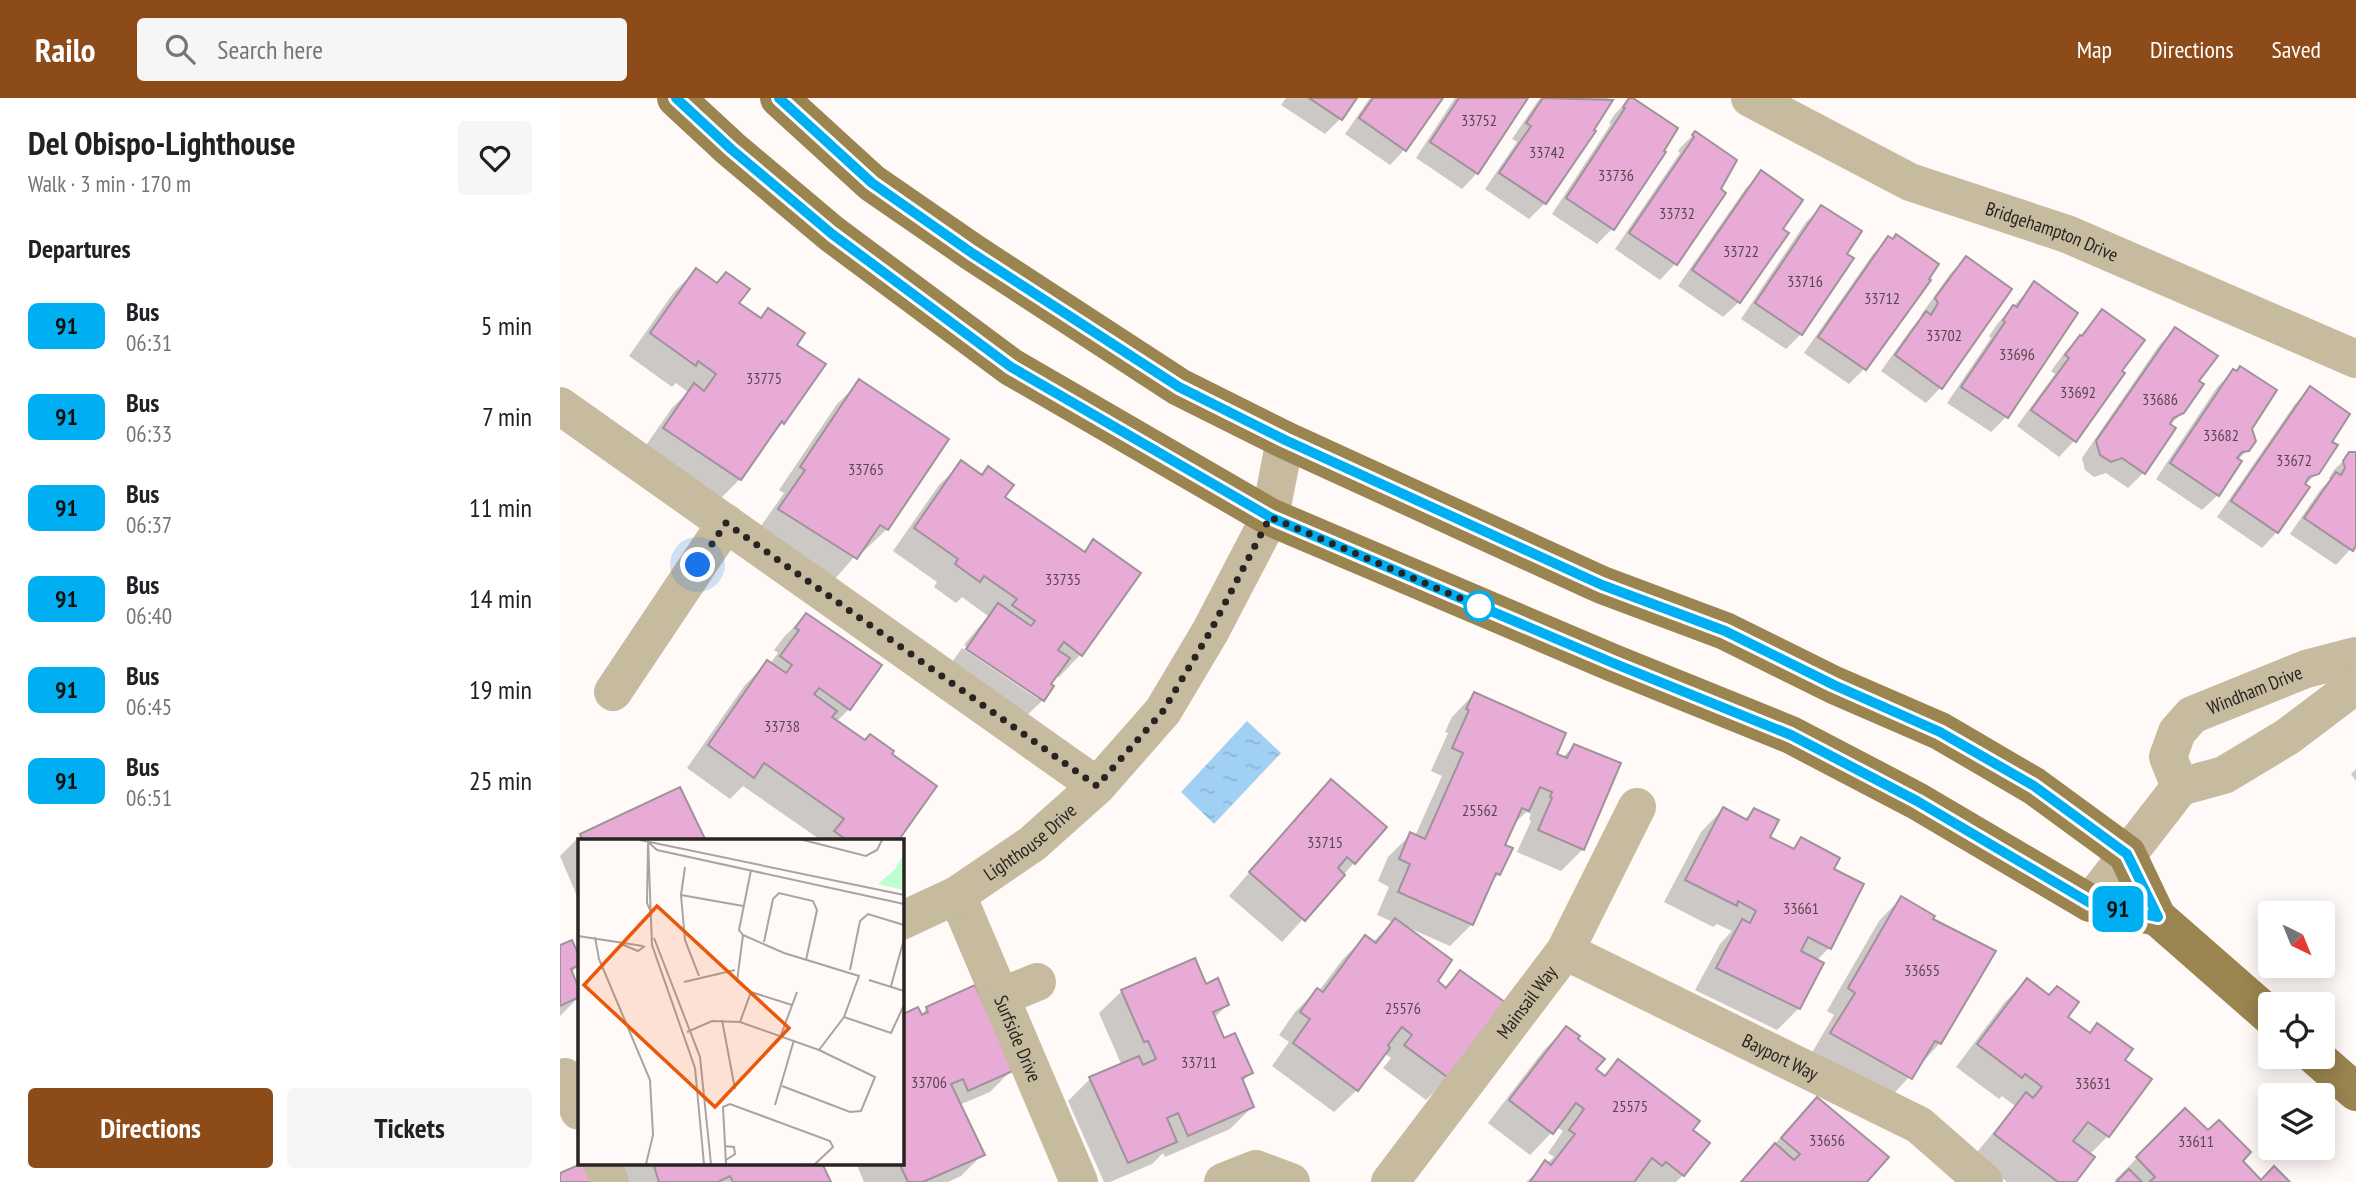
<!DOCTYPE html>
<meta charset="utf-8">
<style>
body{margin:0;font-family:"PT Sans Narrow",sans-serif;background:#f6f6f6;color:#202124;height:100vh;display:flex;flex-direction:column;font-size:26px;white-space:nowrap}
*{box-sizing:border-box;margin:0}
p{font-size:23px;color:#757577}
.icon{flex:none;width:38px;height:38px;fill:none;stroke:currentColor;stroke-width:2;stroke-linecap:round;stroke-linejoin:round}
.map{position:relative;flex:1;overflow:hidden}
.drawer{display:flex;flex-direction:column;background:#fff;width:560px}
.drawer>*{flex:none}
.badge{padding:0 14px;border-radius:10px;font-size:24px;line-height:46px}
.needle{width:46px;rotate:137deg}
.buttons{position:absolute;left:1698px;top:803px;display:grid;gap:14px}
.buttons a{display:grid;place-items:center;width:77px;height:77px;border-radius:7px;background:#fff;box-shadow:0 4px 18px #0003;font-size:35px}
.you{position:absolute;width:35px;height:35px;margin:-18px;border:5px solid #fff;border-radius:50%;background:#1a73e8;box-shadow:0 0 0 10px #1a73e833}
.map>.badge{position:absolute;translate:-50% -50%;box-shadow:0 0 0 4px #fff}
h2{padding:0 28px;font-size:26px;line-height:63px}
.round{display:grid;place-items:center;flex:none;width:74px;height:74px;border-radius:7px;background:#f6f6f6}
.headline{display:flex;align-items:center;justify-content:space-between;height:119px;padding:0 28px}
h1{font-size:33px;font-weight:700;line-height:52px}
.cta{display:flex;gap:14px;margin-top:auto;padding:14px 28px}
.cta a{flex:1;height:80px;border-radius:7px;background:#8d4b19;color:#fff;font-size:28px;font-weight:700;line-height:80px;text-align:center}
.cta a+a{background:#f6f6f6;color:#202124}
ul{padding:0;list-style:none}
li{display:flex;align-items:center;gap:21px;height:91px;padding:0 28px}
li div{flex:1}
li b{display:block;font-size:26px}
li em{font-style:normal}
li .badge{min-width:77px;font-weight:700;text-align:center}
header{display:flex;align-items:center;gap:42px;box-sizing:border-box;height:98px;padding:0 35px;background:#8d4b19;color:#fff}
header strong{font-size:33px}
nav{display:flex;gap:38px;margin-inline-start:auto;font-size:24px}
.search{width:490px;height:63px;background:#f6f6f6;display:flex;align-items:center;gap:18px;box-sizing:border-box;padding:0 24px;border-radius:7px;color:#757577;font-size:26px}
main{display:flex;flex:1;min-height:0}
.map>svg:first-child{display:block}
.water{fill:url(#water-ripples)}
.shadow{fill:#0003}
.building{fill:#e7abd6;stroke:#9e939a;stroke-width:2}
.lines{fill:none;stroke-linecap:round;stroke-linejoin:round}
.minor{stroke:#c7bb9f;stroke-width:38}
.major{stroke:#9a844f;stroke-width:38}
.line-casing{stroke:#fff;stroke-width:16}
.line{stroke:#00aff2;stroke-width:10}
.walk{stroke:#292422;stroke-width:7;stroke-dasharray:0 12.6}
.stop-dot{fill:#fff;stroke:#00aff2;stroke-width:3.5}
.labels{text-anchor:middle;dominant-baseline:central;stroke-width:7;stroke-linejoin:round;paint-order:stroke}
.number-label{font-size:16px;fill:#58464f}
.street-label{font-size:19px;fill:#292422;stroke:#fff}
.inset-road{fill:none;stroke:#a9a4a2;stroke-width:2}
.view{fill:#e8590c;fill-opacity:0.15;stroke:#e8590c;stroke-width:3.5}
.inset-edge{fill:none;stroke:#292422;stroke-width:3.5}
</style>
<header>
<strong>Railo</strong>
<div class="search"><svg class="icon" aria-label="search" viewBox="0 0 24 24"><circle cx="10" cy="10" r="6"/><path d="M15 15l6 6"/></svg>Search here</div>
<nav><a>Map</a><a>Directions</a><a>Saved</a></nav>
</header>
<main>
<section class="drawer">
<div class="headline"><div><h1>Del Obispo-Lighthouse</h1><p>Walk · 3 min · 170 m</p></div><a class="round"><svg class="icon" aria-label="heart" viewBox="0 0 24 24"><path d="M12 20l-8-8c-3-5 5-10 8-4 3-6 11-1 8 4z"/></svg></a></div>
<h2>Departures</h2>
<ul>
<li><span class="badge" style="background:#00aff2;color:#111">91</span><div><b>Bus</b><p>06:31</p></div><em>5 min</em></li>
<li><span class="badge" style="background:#00aff2;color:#111">91</span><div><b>Bus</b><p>06:33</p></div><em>7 min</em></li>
<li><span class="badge" style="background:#00aff2;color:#111">91</span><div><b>Bus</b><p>06:37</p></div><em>11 min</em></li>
<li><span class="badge" style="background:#00aff2;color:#111">91</span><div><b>Bus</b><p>06:40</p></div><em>14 min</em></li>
<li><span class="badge" style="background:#00aff2;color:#111">91</span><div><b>Bus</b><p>06:45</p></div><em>19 min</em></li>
<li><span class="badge" style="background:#00aff2;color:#111">91</span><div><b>Bus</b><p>06:51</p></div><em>25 min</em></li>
</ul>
<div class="cta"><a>Directions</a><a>Tickets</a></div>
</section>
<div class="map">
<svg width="1796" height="1084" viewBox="0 0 1796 1084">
<defs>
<pattern id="water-ripples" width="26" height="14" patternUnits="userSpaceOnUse" patternTransform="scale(1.75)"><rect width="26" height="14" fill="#a1d0f5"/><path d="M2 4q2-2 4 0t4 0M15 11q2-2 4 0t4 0" fill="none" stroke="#8bb2d2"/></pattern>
</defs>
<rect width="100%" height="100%" fill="#fffaf7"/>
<polygon class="water" points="687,623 721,655 654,726 621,694"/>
<g class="shadow">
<polygon points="726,0 794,0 780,21 765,36 721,7"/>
<polygon points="810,0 881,0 845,51 830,67 785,36"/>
<polygon points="895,0 965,0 917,75 902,91 856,60"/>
<polygon points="980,0 1047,0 1051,2 1031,33 1033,34 985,105 969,121 925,91 957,44 952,41"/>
<polygon points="1070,0 1052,131 1037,146 992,116 1051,26 1049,25 1055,16"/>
<polygon points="1135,35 1158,91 1163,95 1115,166 1100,182 1055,151 1120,55 1118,53 1120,50"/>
<polygon points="1202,75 1220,131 1179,204 1163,219 1118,188 1186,90"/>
<polygon points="1262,109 1241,236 1226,251 1181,221 1246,124"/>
<polygon points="1328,141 1369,183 1304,271 1289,286 1244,255 1313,156"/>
<polygon points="1406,160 1381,289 1366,305 1321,273 1351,231 1362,219 1361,217 1390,176"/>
<polygon points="136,172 156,186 166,176 177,206 200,221 208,213 235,247 223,325 209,339 180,381 158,403 82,353 112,310 128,294 116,285 112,289 69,258 114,194"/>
<polygon points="1475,185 1446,319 1431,334 1387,305 1431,240 1429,238 1438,225"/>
<polygon points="1543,213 1560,273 1563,276 1514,343 1499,359 1457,328 1495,276 1491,273 1505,254"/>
<polygon points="1615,231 1623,314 1610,327 1583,375 1568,390 1546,375 1534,379 1525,372 1522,360 1600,246"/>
<polygon points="1673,273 1690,331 1688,352 1677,362 1658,397 1642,412 1596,381 1658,288"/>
<polygon points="300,284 327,431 304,453 301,451 274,482 197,434 224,395 219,392 277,306"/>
<polygon points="1750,290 1769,344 1757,375 1744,388 1748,389 1717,434 1702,450 1657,419 1735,306"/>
<polygon points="1796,354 1796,445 1776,467 1730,436 1761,391 1770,382 1769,380 1774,372 1790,356"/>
<polygon points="402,365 421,378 428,371 443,399 522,455 533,444 521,556 499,579 496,577 483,602 460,624 385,574 402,550 478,601 478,597 404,547 428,518 402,499 396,505 374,489 377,484 333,453 379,387"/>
<polygon points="246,517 289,611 276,624 304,644 330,657 336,743 262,743 183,688 170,701 127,670 185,587 207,565 210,566 218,555 214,552 224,539"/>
<polygon points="914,596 995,657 1002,660 1014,648 1023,751 1001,773 957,754 971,723 969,721 971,716 966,714 952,728 943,747 939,776 930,785 912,826 890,848 849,830 875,883 884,890 900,874 889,980 866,1002 823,970 831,960 824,955 797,992 774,1014 712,968 729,944 719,937 735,914 757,892 759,893 783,861 805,839 812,845 833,824 817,817 829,789 818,783 828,759 851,736 855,738 882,678 871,673 888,635 885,634 892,619"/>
<polygon points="1796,671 1796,683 1791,676"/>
<polygon points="771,683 794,765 722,844 669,798 749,705"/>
<polygon points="1163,711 1184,722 1194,712 1208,740 1231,752 1241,742 1271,771 1269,850 1256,863 1239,910 1217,932 1135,892 1160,846 1172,833 1157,826 1153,829 1104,804 1141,734"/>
<polygon points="21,737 144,743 19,743 19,803 0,758"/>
<polygon points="1341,800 1380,945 1328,1002 1250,958 1274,917 1267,913 1319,823"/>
<polygon points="11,844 19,862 19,867 10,876 19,899 0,918 0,849"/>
<polygon points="1467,882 1505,919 1528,936 1538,927 1548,1038 1529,1057 1513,1084 1447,1084 1413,1059 1455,1008 1442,998 1439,1001 1396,969 1445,904"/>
<polygon points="645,888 667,907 654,920 663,942 691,975 682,984 692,1009 670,1031 605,1059 603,1055 592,1066 550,1084 544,1084 508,1003 530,981 562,968 539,915 562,893"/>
<polygon points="367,910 453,971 430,994 399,1007 423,1056 401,1078 388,1084 304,1084 296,1065 341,1065 360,918"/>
<polygon points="1006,930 1016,941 1034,972 1043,979 1058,963 1130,1032 1123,1077 1116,1084 966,1084 994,1059 988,1055 1003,1033 997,1029 970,1057 928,1025 984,952"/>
<polygon points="1257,1002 1305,1084 1180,1084 1235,1024"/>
<polygon points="1625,1012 1680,1063 1700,1084 1557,1084 1555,1082"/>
<polygon points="61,1065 240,1065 242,1070 260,1065 269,1084 69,1084"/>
</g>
<g class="building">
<polygon points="749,0 797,0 782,22"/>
<polygon points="813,0 883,0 846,53 799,20"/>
<polygon points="899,0 968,0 918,76 870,44"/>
<polygon points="983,0 1053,2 1034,32 1036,33 986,106 939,75 971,28 966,25"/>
<polygon points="1069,0 1073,0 1118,30 1104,53 1106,54 1054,132 1006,100 1065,10 1063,9"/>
<polygon points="1135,33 1177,62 1161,91 1166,95 1117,167 1069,135 1134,39 1132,37"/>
<polygon points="1201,72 1243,102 1223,131 1229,135 1180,205 1132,172"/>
<polygon points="1261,107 1302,133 1287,156 1294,160 1242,237 1195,205"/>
<polygon points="1336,136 1379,166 1369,181 1371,182 1306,272 1258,239 1328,138 1333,141"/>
<polygon points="1406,158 1452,191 1382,291 1335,257 1366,213 1371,217 1378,205 1375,200"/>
<polygon points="136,170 157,185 166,174 190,191 179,205 201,220 208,210 245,235 237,247 266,266 224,326 222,323 181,382 103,330 134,285 144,293 156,276 138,263 136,268 90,235"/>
<polygon points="1474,183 1518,215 1448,320 1401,289 1445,224 1443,222 1453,207 1457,209"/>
<polygon points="1542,211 1585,242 1562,273 1565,275 1516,344 1471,312 1509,260 1505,257 1520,237 1522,238"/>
<polygon points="1615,229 1658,258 1639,283 1644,286 1624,315 1613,320 1610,326 1616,330 1585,376 1562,360 1551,364 1540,357 1536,343"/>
<polygon points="1680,268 1717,292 1692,331 1696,343 1689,353 1682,354 1677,360 1682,363 1659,398 1610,365 1673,271 1677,273"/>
<polygon points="299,281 389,341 328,432 320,427 297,461 218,411 245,372 240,369"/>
<polygon points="1750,288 1790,316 1772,344 1778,347 1759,376 1749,379 1745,386 1750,389 1718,435 1671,403"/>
<polygon points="1789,354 1796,354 1796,448 1793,453 1744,420 1776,374 1781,377 1785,370 1783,363"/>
<polygon points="401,362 422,377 428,368 454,387 445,399 525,454 533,441 581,475 522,558 504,544 498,552 510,560 491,586 494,588 484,603 406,551 438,505 471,528 475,523 452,507 457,501 424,478 420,484 395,466 398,461 354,430"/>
<polygon points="246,515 322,567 290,612 259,590 254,596 277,613 272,619 305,642 310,636 334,653 332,656 377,688 338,743 288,743 274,733 284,721 204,665 194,680 148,647 207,562 226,575 232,567 220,558 239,532 235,530"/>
<polygon points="914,594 1006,635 997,656 1007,660 1014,646 1061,665 1024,752 978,732 992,700 990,699 992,694 980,689 969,713 962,710 945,747 953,750 940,777 936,775 913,827 838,794 850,766 839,761 850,734 865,741 903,655 892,650 909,612 906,611"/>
<polygon points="771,681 827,729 795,766 787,759 778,770 785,777 745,823 689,774"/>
<polygon points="120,689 146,743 23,743 20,736"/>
<polygon points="1163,709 1187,722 1194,710 1219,722 1210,739 1234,751 1241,739 1280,760 1274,771 1304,786 1271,851 1248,839 1241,853 1264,865 1240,911 1156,870 1182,821 1190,825 1196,813 1178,803 1177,808 1125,782"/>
<polygon points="1341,798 1375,818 1373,821 1436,853 1381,946 1375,943 1352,981 1270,935 1295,895 1288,890"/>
<polygon points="835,820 892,862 878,883 886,890 900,872 946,905 890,981 844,947 852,937 842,929 828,947 830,950 798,993 733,945 750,921 740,914 757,890 763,894 805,837 816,845"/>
<polygon points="12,842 19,858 19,867 11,871 19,891 19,899 0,908 0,847"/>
<polygon points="635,860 646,886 658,880 669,907 653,914 664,940 675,935 693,975 682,980 694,1009 628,1038 618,1015 607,1020 617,1044 568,1065 529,979 579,958 583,967 596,961 588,943 584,944 561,892"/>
<polygon points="1467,880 1489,897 1497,888 1519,904 1508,919 1530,935 1537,925 1573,951 1565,962 1592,981 1549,1039 1528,1024 1513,1043 1535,1059 1516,1084 1498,1084 1434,1036 1466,994 1473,1000 1482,989 1465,976 1462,980 1417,946"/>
<polygon points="415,887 455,972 408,993 403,981 391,986 425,1057 363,1084 348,1084 339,1065 341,1065 341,917 358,909 362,917 368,914 366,909"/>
<polygon points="1006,928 1020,938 1018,941 1045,961 1036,971 1045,978 1058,961 1140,1023 1133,1032 1150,1045 1124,1078 1106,1064 1102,1068 1092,1060 1074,1084 970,1084 985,1062 991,1067 1015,1036 1009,1032 1024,1011 1016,1005 993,1036 949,1002"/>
<polygon points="1257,999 1329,1059 1307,1084 1181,1084 1215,1045 1234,1062 1240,1056 1221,1040"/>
<polygon points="1625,1010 1648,1032 1659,1022 1691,1054 1683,1063 1701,1082 1714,1068 1730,1084 1589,1084 1595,1079 1576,1059"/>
<polygon points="23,1065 35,1084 0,1084 0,1075"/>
<polygon points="93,1065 242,1065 243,1068 250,1065 262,1065 271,1084 173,1084 170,1078 158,1084 99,1084"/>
<polygon points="1569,1071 1582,1084 1556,1084"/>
</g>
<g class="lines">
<g class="minor">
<path id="s1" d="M1190,0L1350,84L1507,136L1796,261"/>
<polyline points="0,308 537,688"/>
<polyline points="53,594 166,425"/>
<path id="s2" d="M1620,689L1608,659L1617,634L1632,617L1746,571L1796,558"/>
<path id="s3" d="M397,797L519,1084"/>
<polyline points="1530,805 1620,689 1664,677 1727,639 1796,587"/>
<path id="s4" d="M341,823L397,797L472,746L537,688L603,613L650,534L710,419L725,342"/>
<path id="s5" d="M1005,853L1359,1027L1424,1084"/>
<polyline points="441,899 477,884"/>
<polyline points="5,979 19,1013"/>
<polyline points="42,1065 50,1084"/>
<polyline points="663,1084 696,1071 731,1084"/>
<path id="s6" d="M830,1084L1005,853L1077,709"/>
</g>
<g class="major">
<polyline points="116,0 171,51 272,136 451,269 710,419 1053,565 1231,637 1357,703 1530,805 1597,819"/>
<polyline points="219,0 312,85 412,154 619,289 725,342 1042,487 1165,533 1274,587 1380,633 1474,688 1567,756 1597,819 1710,918"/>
<polyline points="1756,959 1796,994"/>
</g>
</g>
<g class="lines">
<defs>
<polyline id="line" points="116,0 171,51 272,136 451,269 710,419 1053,565 1231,637 1357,703 1530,805 1598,819 1567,756 1474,688 1380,634 1274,587 1165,533 1042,487 725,342 619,289 412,155 312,85 219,0"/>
</defs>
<use href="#line" class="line-casing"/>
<use href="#line" class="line"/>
<polyline class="walk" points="138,467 166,425 537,688 603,613 650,534 710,419 930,513 919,508"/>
</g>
<circle class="stop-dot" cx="919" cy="508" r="14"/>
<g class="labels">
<g class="number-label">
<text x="919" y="22">33752</text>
<text x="987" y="54">33742</text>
<text x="1056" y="77">33736</text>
<text x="1117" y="115">33732</text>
<text x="1181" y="153">33722</text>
<text x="1245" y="183">33716</text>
<text x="1322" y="200">33712</text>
<text x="1384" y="237">33702</text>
<text x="1457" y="256">33696</text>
<text x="204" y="280">33775</text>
<text x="1518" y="294">33692</text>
<text x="1600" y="301">33686</text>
<text x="1661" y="337">33682</text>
<text x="1734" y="362">33672</text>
<text x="306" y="371">33765</text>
<text x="503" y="481">33735</text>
<text x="222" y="628">33738</text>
<text x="920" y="712">25562</text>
<text x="765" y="744">33715</text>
<text x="1241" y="810">33661</text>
<text x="1362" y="872">33655</text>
<text x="843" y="910">25576</text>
<text x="639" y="964">33711</text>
<text x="369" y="984">33706</text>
<text x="1533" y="985">33631</text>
<text x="1070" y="1008">25575</text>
<text x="1267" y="1042">33656</text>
<text x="1636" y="1043">33611</text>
</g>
<g class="street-label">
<text stroke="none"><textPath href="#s1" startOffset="331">Bridgehampton Drive</textPath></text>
<text stroke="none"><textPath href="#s2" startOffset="149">Windham Drive</textPath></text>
<text stroke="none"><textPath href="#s4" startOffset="152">Lighthouse Drive</textPath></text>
<text stroke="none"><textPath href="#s6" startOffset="226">Mainsail Way</textPath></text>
<text stroke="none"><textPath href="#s3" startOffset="156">Surfside Drive</textPath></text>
<text stroke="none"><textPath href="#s5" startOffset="240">Bayport Way</textPath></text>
</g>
</g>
<g transform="translate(18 741)">
<rect width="326" height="326" fill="#fffaf7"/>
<path d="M325,17V51L300,45L316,31Z" fill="#bffed1"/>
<path class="inset-road" d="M62,1L326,56M70,1L74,106L117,229L126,325M225,1L288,17L299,11L304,1M70,3L79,11L326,65M70,6L69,64L73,73M107,28L103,56L107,101L121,137M103,56L165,67M165,96L206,114L281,137L266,178L241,211M165,96L159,142L173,153L214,166M165,96L161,91L173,31M0,97L65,107M17,98L21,120L72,241L75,296L68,325M76,99L122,218L133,325M186,103L195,60L201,54L235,62L239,71L228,121M43,105L60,112L67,107M272,131L282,82L290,75L326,86M291,141L326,152M106,143L157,131M313,147L326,100M266,178L313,194L326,166M144,181L157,250M162,183L173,153M109,193L134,182L162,183L241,211L297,238L283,272L272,273L204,247M203,196L219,153M197,266L216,201M146,307L156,308L157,315L148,321M148,325L145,268L152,265L252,302L255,308L237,325"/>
<path class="view" d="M79,67L211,189L137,268L6,146Z"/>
<rect width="326" height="326" class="inset-edge"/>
</g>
</svg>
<div class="buttons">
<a><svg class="needle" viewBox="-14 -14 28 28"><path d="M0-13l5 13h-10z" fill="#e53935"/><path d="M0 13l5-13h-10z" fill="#757577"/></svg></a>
<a><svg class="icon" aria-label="locate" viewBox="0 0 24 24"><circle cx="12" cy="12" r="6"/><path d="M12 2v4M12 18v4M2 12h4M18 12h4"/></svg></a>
<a><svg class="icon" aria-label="layers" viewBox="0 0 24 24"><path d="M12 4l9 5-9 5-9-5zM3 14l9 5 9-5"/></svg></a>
</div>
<div class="you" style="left:138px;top:467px"></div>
<b class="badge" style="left:1558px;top:811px;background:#00aff2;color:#111">91</b>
</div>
</main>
